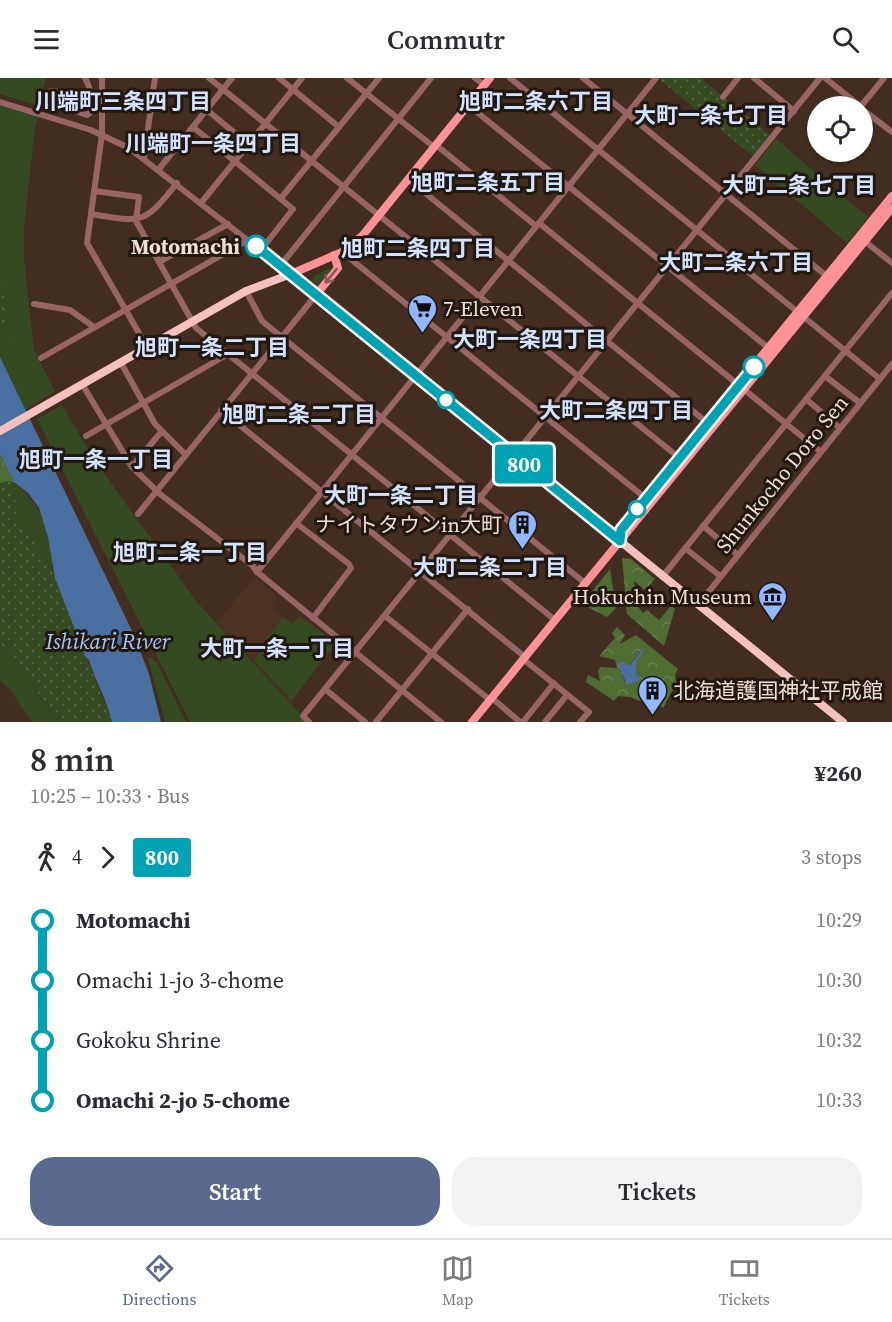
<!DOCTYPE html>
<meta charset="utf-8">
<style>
body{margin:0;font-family:"Source Serif 4","Noto Sans JP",serif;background:#f2f2f3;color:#2b2b33;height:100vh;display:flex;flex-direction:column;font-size:22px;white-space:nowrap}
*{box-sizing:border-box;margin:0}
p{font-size:20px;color:#7c7c81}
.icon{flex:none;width:33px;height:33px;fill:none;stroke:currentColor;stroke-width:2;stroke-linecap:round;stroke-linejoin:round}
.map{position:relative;height:644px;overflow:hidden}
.sheet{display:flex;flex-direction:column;background:#fff;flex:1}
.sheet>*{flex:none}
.badge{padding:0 12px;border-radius:4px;font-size:21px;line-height:39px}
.fabs{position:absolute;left:807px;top:18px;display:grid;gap:12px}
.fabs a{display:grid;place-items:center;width:66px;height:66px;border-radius:50%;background:#fff;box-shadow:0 2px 4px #0004;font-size:30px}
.map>.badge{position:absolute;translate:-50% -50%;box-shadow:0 0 0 3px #fff}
.legs{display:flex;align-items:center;gap:9px;height:66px;padding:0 30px;font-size:20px}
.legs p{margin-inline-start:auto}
.headline{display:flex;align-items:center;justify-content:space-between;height:102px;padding:0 30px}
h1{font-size:33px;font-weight:600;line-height:45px}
.button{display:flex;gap:12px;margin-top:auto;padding:12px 30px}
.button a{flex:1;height:69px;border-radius:24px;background:#596a8e;color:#fff;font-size:24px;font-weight:600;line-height:69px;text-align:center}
.button a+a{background:#f2f2f3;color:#2b2b33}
ul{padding:0 30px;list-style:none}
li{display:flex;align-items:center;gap:21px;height:60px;font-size:22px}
li i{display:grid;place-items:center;width:9px;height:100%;margin:0 8px;background:currentColor}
li i::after{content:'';width:15px;height:15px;margin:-8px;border:4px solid;border-radius:50%;background:#fff}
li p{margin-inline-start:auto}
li:first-child i{background:linear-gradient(#0000 50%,currentColor 0)}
li:last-child i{background:linear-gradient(currentColor 50%,#0000 0)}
header{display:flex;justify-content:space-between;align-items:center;height:78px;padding:0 30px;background:#fff;font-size:27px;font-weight:600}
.tabs{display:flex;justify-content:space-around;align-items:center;height:84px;border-top:2px solid #e1e1e2;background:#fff;font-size:16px;color:#7c7c81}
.tabs a{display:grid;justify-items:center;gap:3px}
.tabs .active{color:#596a8e}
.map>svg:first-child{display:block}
.built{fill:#4d3121}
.grass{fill:#354a21}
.forest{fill:url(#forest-crowns);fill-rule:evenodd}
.park{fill:url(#park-dots)}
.water{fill:#4a70a2}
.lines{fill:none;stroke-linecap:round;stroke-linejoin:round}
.minor{stroke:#986465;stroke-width:6}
.major{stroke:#fc9295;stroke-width:8}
.highway{stroke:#f4c0c0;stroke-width:8}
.oneway{stroke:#8f5554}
.line-1-casing{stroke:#fff;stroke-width:14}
.line-1{stroke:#00a3b4;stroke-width:9}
.stop-1-dot{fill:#fff;stroke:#00a3b4;stroke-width:3}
.labels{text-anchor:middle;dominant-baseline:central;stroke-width:6;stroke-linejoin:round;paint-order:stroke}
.stop-label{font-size:21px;font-weight:bold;fill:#eedfd7;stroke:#221812;text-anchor:end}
.poi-label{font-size:21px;fill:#eedfd7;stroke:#221812;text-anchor:start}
.street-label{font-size:21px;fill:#eedfd7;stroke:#221812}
.neighbourhood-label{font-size:22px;font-weight:bold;fill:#d4e3fd;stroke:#221812}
.water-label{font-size:22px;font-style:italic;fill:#a6c7f3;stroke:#221812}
</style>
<header><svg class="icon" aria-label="menu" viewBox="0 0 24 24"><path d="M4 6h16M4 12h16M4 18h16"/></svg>Commutr<svg class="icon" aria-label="search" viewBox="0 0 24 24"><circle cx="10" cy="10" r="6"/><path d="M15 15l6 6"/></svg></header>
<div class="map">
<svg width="892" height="644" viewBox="0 0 892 644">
<defs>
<pattern id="forest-crowns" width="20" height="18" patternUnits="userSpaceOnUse" patternTransform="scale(1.5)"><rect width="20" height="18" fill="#4f6c32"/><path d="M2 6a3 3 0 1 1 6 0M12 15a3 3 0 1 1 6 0" fill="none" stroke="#69814f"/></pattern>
<pattern id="park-dots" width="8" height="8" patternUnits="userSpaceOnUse" patternTransform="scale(1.5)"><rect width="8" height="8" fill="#354a21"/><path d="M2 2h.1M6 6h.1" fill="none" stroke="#536440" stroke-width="1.8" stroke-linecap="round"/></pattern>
</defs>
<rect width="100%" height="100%" fill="#422d20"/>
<polygon class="built" points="255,499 278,519 271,528 292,545 300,537 337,565 291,624 217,544"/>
<g class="grass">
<polygon points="0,0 46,0 39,28 0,16"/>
<polygon points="0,24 40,35 35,48 24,150 24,180 34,272 55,313 25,332 0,279"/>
<polygon points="776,61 868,139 847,165 755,87"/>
<polygon points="334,188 318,208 312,203 314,198"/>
<polygon points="62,327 95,383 197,524 308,644 190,644 37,341"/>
<path d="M14,404C40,425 53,456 52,491L17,439Z"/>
<polygon points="283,539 293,547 300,539 336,565 292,622 254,583 266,567 264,563"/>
<polygon points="0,568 9,572 58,644 32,644 8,609 0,602"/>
<polygon points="147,577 158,586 186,644 165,644"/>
</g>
<g class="forest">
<polygon points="0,376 14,404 0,405"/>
<polygon points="622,480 631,481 655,501 645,512 634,503 637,528 643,535 647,532 659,542 671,528 675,531 664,568 627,536"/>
<polygon points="610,491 616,530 607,539 582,526"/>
<path d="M617,549L625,557L620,566L636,557L678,591L675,597L677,610L672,613L663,630L649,617L640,623L630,619L618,618L614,623L586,604L588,597L600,603L598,593L600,589L617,590L615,582L599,578L615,560L612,555ZM645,568L642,577L636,582V595L641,602L625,604L622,596Z"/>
</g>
<g class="park">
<polygon points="662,0 701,0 772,59 754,79 660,2"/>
<polygon points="0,191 10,263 0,239"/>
<polygon points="8,403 14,404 17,439 52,491 104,624 110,631 112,644 58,644 9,572 0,568 0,405"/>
</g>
<g class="water">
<path d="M0,279L133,555L149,596L161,644H112C108,624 95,603 89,582L85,578L55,500L48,459L39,430L28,415L14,404L0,376Z"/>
<polygon points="645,568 642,577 636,583 636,595 641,602 627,607 617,584 630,587"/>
</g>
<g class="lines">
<g class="minor">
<path d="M85,0C92,12 91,20 91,34L87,37L48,24L51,13L91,17"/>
<polyline points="102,0 102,56 87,165 147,269"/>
<polyline points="209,0 682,382"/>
<polyline points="279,0 339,49"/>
<polyline points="347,0 434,69"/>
<polyline points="475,0 484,7"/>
<polyline points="510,0 880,301"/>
<polyline points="583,0 829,200"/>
<polyline points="754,0 794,33"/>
<polyline points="825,0 860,28"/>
<polyline points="723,19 738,0"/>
<polyline points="0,24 91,52 129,70 291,196"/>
<polyline points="468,27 771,272"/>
<polyline points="861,28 884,0"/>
<polyline points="862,31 892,54"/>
<polyline points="207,32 248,66"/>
<polyline points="193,49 293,131 261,172"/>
<polyline points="436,67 536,148"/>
<polyline points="144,80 155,0"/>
<polyline points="159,91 232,0"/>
<polyline points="408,101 710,347"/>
<polyline points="94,113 139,119 136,143 196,250 555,542"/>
<polyline points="281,120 379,0"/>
<polyline points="201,125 302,0"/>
<path d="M91,136C142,144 143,148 177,105"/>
<polyline points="539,145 821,374"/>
<polyline points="862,161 892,185"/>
<polyline points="342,174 649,423"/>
<polyline points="159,184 228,146"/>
<polyline points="280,188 431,0"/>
<polyline points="246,213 262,243 585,505"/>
<polyline points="34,226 70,232 94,249"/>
<polyline points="41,280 248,162"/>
<polyline points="121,285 155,346 185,376"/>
<polyline points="825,298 860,325"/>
<polyline points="82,306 132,389 160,416 253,488 257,494 441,644"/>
<polyline points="806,321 840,350"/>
<polyline points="221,332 525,579"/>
<polyline points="86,358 228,276"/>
<polyline points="132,389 161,354"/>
<polyline points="138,436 316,217"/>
<polyline points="296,445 349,486 351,490 313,540"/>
<polyline points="703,448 738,477"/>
<polyline points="685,470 720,498"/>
<polyline points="257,494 656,0"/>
<polyline points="662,499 892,215"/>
<polyline points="698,527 892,286"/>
<polyline points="385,538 490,622"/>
<polyline points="523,581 589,634 580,644"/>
<polyline points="325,611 365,644"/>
<polyline points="492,620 520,644"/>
<polyline points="309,644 303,638 820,0"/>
<polyline points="376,644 468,531"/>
<polyline points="523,644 554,605"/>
<polyline points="545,644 567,617"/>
</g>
<g class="major">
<polyline points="291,196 342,174 363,157 490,0"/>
<polyline points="316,217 338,190 334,177"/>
<polyline points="620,463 621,452 637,431 892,118"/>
<polyline points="472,644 892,130"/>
</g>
<polyline class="highway" points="0,353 246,213 291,196 843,644"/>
</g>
<defs><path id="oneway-shaft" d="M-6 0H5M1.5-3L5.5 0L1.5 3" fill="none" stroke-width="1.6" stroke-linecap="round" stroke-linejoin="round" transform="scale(1.5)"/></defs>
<use class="oneway" href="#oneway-shaft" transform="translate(331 198) rotate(129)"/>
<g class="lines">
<defs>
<polyline id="line-1" points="256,168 620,463 621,452 754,289"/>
</defs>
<use href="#line-1" class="line-1-casing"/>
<use href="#line-1" class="line-1"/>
</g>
<defs>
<symbol id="supermarket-pin" viewBox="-11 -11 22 30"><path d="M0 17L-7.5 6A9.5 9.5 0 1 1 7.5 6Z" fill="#92b7fd" stroke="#221812"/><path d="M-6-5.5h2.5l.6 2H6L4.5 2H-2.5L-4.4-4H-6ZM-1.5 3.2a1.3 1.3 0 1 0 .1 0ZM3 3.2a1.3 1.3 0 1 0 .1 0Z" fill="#111"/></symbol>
<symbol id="building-pin" viewBox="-11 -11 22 30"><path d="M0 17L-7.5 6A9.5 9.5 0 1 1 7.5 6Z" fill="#92b7fd" stroke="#221812"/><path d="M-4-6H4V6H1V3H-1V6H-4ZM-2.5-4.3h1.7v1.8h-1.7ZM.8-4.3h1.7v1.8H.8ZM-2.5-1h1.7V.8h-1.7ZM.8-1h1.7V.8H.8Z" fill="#111"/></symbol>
<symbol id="museum-pin" viewBox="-11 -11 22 30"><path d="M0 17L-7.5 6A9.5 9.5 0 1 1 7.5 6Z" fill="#92b7fd" stroke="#221812"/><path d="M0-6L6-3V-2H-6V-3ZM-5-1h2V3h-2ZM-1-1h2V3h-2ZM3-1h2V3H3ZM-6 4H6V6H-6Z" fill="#111"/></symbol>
</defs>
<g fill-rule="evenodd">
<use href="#supermarket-pin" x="406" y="214" width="33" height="45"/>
<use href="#building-pin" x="506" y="430" width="33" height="45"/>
<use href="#museum-pin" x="756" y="502" width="33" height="45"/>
<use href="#building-pin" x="636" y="596" width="33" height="45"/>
</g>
<g class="stop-1-dot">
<circle cx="256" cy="168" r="10"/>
<circle cx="754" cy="289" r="10"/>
<circle cx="446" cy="322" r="8"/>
<circle cx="637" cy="431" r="8"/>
</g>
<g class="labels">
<g class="stop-label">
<text x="240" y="168">Motomachi</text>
</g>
<g class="poi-label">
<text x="443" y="230">7-Eleven</text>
<text x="502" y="446" text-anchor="end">ナイトタウンin大町</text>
<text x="752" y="518" text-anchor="end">Hokuchin Museum</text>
<text x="673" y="612">北海道護国神社平成館</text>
</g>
<g class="street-label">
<text transform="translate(782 396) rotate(-51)">Shunkocho Doro Sen</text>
</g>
<g class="neighbourhood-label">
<text x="123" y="23">川端町三条四丁目</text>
<text x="536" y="23">旭町二条六丁目</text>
<text x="711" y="37">大町一条七丁目</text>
<text x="213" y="65">川端町一条四丁目</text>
<text x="488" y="104">旭町二条五丁目</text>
<text x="799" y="107">大町二条七丁目</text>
<text x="418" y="170">旭町二条四丁目</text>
<text x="736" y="184">大町二条六丁目</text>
<text x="530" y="261">大町一条四丁目</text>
<text x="212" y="269">旭町一条二丁目</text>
<text x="616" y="332">大町二条四丁目</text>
<text x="299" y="336">旭町二条二丁目</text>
<text x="96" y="381">旭町一条一丁目</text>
<text x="401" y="417">大町一条二丁目</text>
<text x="190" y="474">旭町二条一丁目</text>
<text x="490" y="489">大町二条二丁目</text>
<text x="277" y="570">大町一条一丁目</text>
</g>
<g class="water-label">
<text x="108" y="563">Ishikari River</text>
</g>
</g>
</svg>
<div class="fabs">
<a><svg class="icon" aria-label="locate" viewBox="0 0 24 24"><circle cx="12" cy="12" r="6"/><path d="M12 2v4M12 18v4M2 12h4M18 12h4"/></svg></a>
</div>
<b class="badge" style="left:524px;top:386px;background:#00a3b4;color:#fff">800</b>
</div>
<section class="sheet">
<div class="headline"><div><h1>8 min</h1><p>10:25 – 10:33 · Bus</p></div><b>¥260</b></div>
<div class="legs"><svg class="icon" aria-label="walk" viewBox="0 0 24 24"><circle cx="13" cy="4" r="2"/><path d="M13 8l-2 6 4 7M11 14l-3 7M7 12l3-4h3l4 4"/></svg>4<svg class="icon" aria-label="forward" viewBox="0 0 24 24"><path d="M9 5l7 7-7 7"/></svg><b class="badge" style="background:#00a3b4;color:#fff">800</b><p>3 stops</p></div>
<ul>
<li><i style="color:#00a3b4"></i><b>Motomachi</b><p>10:29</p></li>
<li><i style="color:#00a3b4"></i><span>Omachi 1-jo 3-chome</span><p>10:30</p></li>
<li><i style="color:#00a3b4"></i><span>Gokoku Shrine</span><p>10:32</p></li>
<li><i style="color:#00a3b4"></i><b>Omachi 2-jo 5-chome</b><p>10:33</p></li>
</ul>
<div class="button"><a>Start</a><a>Tickets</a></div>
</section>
<nav class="tabs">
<a class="active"><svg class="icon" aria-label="directions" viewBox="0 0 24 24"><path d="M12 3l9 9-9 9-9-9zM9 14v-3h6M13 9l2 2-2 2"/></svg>Directions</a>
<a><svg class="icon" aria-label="map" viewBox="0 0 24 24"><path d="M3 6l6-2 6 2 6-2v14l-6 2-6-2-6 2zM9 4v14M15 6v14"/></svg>Map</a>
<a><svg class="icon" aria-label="tickets" viewBox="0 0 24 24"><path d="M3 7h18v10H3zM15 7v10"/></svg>Tickets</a>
</nav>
